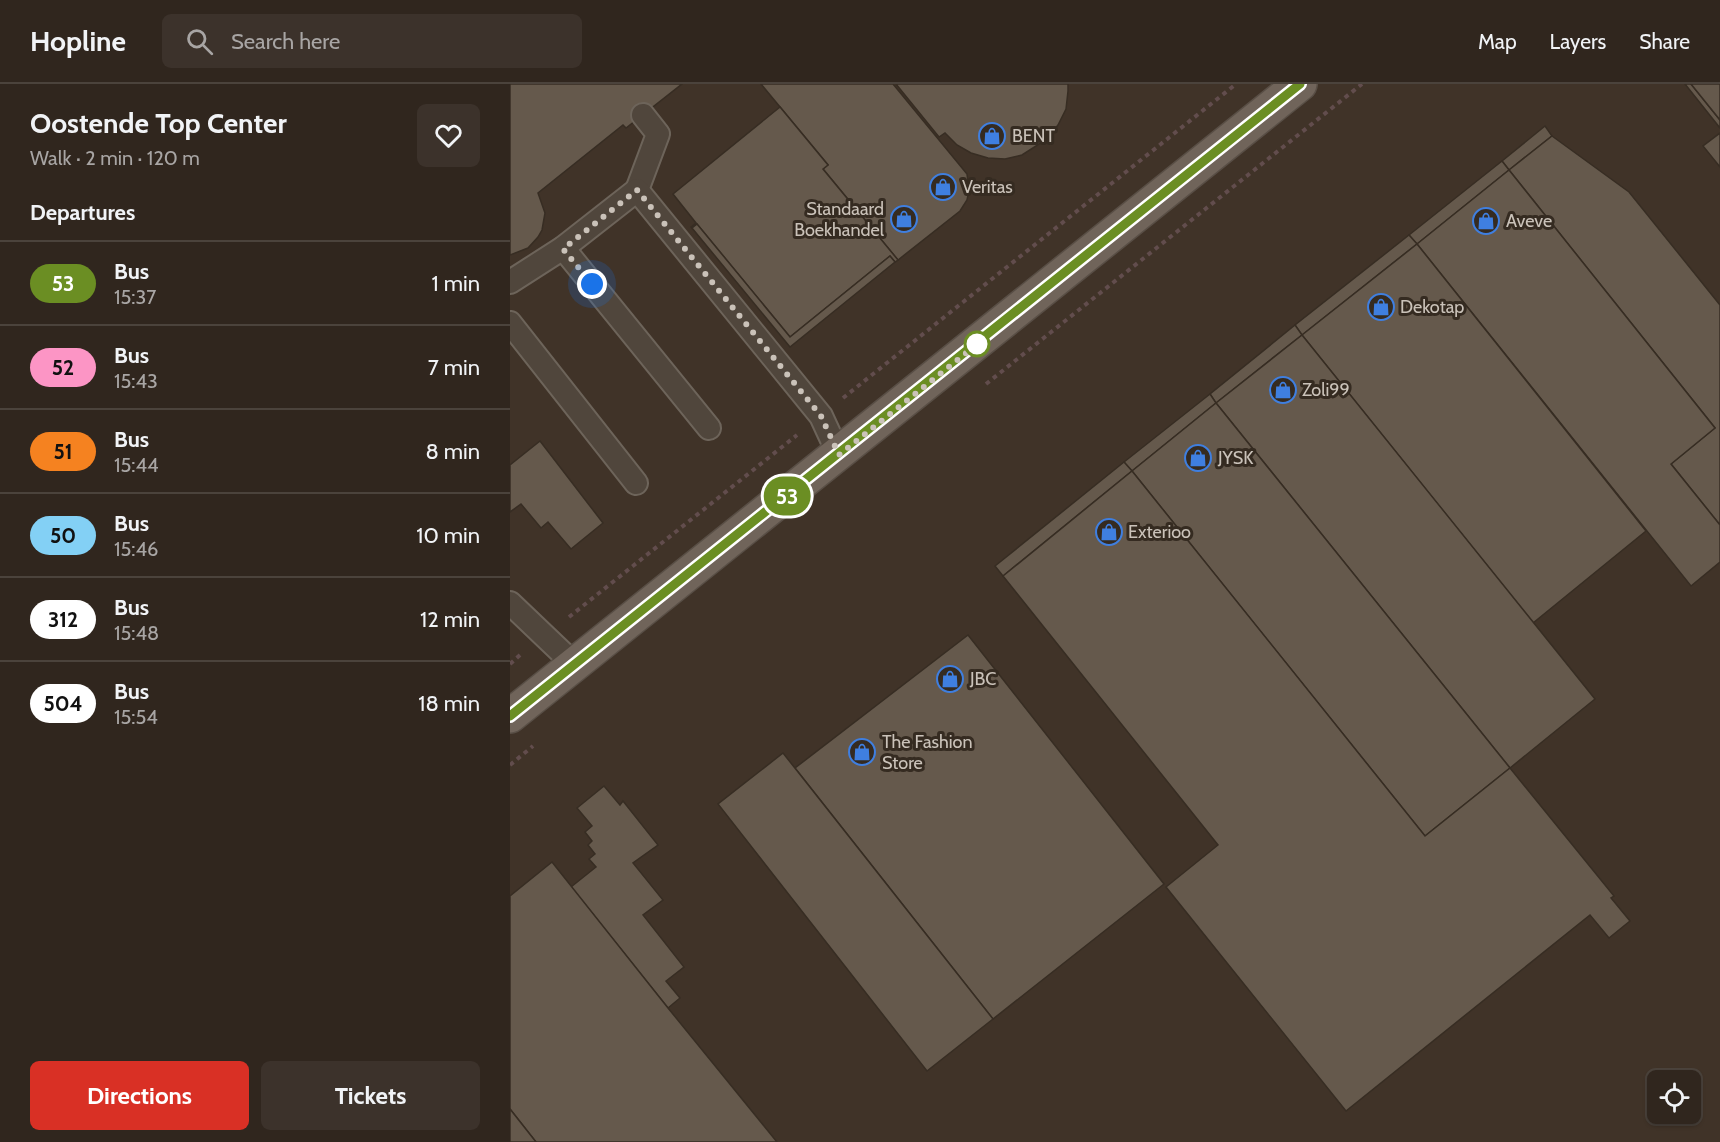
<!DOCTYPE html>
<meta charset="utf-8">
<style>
body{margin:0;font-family:Cabin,sans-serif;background:#3c322b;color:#f1f3f6;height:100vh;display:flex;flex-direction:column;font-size:22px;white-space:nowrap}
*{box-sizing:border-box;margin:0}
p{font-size:20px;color:#a8a5a4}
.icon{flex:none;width:33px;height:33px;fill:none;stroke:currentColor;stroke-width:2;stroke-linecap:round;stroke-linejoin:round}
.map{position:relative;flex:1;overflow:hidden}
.panel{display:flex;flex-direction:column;background:#30261e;width:510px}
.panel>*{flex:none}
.badge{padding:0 12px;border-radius:20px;font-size:21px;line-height:39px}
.fabs{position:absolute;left:1137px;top:986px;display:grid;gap:12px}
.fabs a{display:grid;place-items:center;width:54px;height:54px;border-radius:9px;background:#30261e;box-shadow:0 2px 4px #0004,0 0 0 2px #4b433c;font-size:30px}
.you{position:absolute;width:30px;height:30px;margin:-15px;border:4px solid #fff;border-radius:50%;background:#1a73e8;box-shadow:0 0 0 9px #1a73e833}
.map>.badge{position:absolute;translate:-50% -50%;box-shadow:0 0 0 3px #fff}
h2{padding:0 30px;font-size:22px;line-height:54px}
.round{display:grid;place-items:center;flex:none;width:63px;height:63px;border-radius:9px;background:#3c322b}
.headline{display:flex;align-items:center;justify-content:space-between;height:102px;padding:0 30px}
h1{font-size:28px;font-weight:800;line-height:45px}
.action{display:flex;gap:12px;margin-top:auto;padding:12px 30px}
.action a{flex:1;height:69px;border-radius:9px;background:#d93025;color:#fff;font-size:24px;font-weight:800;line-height:69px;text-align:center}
.action a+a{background:#3c322b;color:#f1f3f6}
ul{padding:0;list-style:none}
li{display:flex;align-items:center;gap:18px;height:84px;padding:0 30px;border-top:2px solid #4b433c}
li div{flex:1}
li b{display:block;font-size:22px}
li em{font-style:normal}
li .badge{min-width:66px;font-weight:700;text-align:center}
header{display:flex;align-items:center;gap:36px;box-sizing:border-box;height:84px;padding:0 30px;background:#30261e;border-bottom:2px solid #4b433c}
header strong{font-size:28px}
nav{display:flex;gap:33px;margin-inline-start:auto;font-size:21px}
.search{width:420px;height:54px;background:#3c322b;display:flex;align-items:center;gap:15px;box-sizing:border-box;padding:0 21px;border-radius:9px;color:#a8a5a4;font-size:22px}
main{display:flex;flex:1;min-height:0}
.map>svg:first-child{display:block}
.building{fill:#65594c;stroke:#372d23;stroke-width:1.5}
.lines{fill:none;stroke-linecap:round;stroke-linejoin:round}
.lane-casing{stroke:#6d645a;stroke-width:26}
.primary-casing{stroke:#594f46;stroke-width:36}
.path{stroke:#624d4d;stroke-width:4;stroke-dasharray:4.5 4.5;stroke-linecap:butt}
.lane{stroke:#50463c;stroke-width:22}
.primary{stroke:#70645a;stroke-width:33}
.line-casing{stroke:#fff;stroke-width:14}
.line{stroke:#6b8e23;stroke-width:9}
.walk{stroke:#cac2b9;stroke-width:6;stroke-dasharray:0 10.8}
.stop-dot{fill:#fff;stroke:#6b8e23;stroke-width:3}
.labels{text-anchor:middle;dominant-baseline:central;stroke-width:6;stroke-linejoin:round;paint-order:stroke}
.poi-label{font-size:18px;fill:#cac2b9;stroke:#352b21;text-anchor:start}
</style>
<header>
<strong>Hopline</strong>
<div class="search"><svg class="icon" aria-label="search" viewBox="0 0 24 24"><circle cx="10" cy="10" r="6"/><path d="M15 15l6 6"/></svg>Search here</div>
<nav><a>Map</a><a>Layers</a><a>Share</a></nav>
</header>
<main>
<section class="panel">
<div class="headline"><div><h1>Oostende Top Center</h1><p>Walk · 2 min · 120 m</p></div><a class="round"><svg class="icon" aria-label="heart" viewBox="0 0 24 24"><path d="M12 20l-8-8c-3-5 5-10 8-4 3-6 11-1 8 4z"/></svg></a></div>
<h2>Departures</h2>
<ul>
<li><span class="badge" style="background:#6b8e23;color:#fff">53</span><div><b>Bus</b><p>15:37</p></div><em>1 min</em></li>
<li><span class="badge" style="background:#fc95c5;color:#111">52</span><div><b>Bus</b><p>15:43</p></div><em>7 min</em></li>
<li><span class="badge" style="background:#f58220;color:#111">51</span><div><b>Bus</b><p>15:44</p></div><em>8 min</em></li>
<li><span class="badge" style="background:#83d0f5;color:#111">50</span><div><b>Bus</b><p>15:46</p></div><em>10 min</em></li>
<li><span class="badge" style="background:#fff;color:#111">312</span><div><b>Bus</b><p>15:48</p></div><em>12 min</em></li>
<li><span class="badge" style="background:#fff;color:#111">504</span><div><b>Bus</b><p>15:54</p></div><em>18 min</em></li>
</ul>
<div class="action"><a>Directions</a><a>Tickets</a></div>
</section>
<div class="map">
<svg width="1210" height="1058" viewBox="0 0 1210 1058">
<rect width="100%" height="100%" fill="#403328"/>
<g class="building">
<polygon points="0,0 172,0 116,44 113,41 28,109 35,129 32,146 28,153 18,164 0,171"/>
<polygon points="251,0 383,0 457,90 459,107 457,116 450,127 388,176 313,85 318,81"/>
<polygon points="386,0 558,0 558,7 556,25 548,41 537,55 512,71 495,75 478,74 461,69 447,61 435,49 429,53"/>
<polygon points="1175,0 1181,0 1210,36 1210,44"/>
<polygon points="1181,0 1210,0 1210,36"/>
<polygon points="270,23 318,81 313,85 388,176 385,178 380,172 280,253 187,140 182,144 181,143 186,139 163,110"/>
<polygon points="1035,42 1042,52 999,86 992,77"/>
<polygon points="1210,49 1210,83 1193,62"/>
<polygon points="1042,52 1119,108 1210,221 1210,441 1161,380 1205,344 999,86"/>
<polygon points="992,77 999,86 907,160 899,151"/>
<polygon points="999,86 1205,344 1161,380 1210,441 1210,478 1181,502 907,160"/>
<polygon points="187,140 280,253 380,172 385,178 280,263 182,144"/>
<polygon points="899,151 907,160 792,251 785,241"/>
<polygon points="907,160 1136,447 1023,539 792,251"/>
<polygon points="785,241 792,251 706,319 700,310"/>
<polygon points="792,251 1085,615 1000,684 706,319"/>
<polygon points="700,310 706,319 622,387 614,378"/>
<polygon points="706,319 1000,684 915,752 622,387"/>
<polygon points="30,357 93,439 61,465 38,438 31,444 11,420 0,428 0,381"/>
<polygon points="614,378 622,387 493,492 485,482"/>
<polygon points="622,387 915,752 1000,684 1104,812 1101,814 1120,837 1099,854 1080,831 836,1027 656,803 708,761 493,492"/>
<polygon points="458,551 654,800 483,935 285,684"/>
<polygon points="273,669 483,935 417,987 208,720"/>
<polygon points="94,702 110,721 113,717 148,761 123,779 153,816 133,831 174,883 156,897 170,914 158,924 61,803 86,783 79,775 85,770 78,761 82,757 75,748 82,742 67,724"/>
<polygon points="42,778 158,924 267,1058 26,1058 0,1025 0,812"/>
<polygon points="0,1025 26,1058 0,1058"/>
</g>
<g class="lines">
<defs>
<g id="lane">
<polyline points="127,106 148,50 133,31"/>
<polyline points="53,164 199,344"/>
<polyline points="0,198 53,164 127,106 311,332 329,371"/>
<polyline points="0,239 126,399"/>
<polyline points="0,519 65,581"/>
</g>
<polyline id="primary" points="0,632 790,0"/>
</defs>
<use href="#lane" class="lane-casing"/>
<use href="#primary" class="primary-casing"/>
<g class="path">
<polyline points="476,300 852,0"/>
<polyline points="333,314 726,0"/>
<polyline points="59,533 287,351"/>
<polyline points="0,580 10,571"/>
<polyline points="0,681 23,662"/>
</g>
<use href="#lane" class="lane"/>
<use href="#primary" class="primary"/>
</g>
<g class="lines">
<defs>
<polyline id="line" points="0,632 790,0"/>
</defs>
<use href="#line" class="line-casing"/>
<use href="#line" class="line"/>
<polyline class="walk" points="82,200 53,165 127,106 311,332 329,371 476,253 467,260"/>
</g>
<defs>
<symbol id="shop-ring" viewBox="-11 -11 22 22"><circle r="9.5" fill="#352b21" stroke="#3f7fe0" stroke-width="1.5"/><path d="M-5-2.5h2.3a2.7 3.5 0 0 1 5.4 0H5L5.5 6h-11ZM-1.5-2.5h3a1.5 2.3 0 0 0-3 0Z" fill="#3f7fe0"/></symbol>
</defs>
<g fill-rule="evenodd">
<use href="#shop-ring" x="467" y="37" width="30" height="30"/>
<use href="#shop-ring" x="418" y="88" width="30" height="30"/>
<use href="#shop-ring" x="379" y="120" width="30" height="30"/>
<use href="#shop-ring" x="961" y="122" width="30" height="30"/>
<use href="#shop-ring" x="856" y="208" width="30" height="30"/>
<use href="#shop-ring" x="758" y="291" width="30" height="30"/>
<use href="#shop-ring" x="673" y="359" width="30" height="30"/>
<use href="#shop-ring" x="584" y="433" width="30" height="30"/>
<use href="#shop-ring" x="425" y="580" width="30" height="30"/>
<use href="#shop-ring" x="337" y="653" width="30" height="30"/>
</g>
<circle class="stop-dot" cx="467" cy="260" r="12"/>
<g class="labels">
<g class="poi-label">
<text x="502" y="52">BENT</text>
<text x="452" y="103">Veritas</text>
<text x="374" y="125" text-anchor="end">Standaard<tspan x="374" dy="21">Boekhandel</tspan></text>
<text x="996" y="137">Aveve</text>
<text x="890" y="223">Dekotap</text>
<text x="792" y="306">Zoli99</text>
<text x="708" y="374">JYSK</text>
<text x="618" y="448">Exterioo</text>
<text x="460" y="595">JBC</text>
<text x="372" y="658">The Fashion<tspan x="372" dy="21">Store</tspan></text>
</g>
</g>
</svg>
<div class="fabs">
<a><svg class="icon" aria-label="locate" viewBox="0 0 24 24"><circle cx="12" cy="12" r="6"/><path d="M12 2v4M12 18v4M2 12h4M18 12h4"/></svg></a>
</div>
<div class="you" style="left:82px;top:200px"></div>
<b class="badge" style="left:277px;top:412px;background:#6b8e23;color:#fff">53</b>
</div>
</main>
